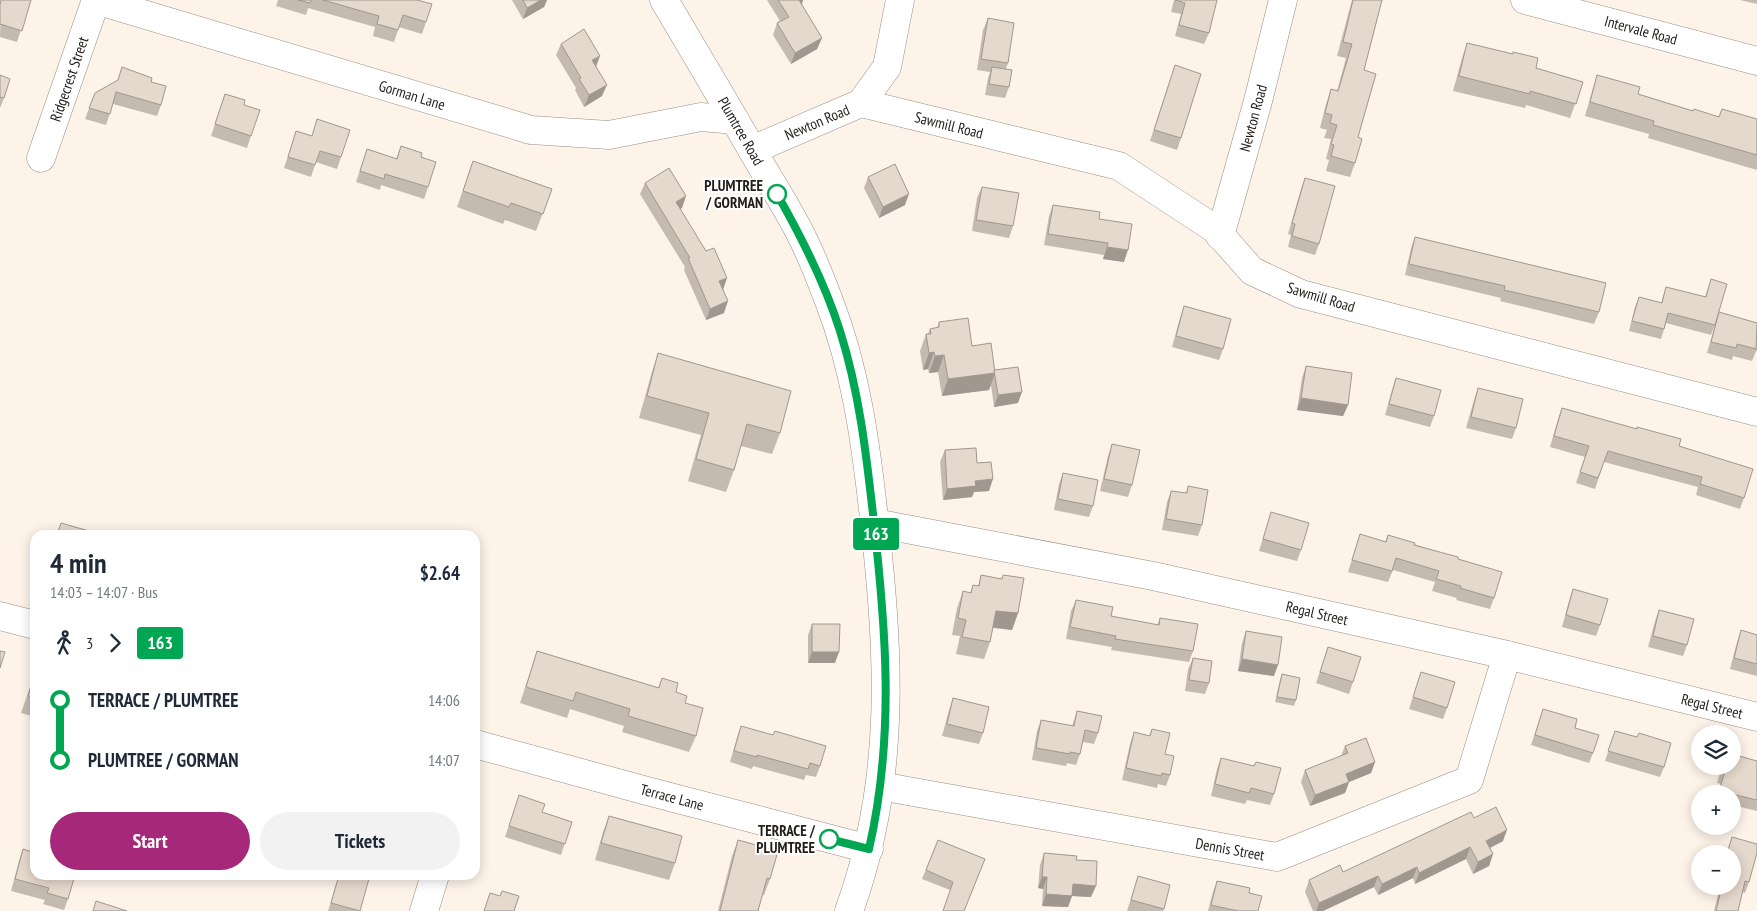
<!DOCTYPE html>
<meta charset="utf-8">
<style>
body{margin:0;font-family:"PT Sans Narrow",sans-serif;background:#f2f2f3;color:#1f2937;height:100vh;display:flex;flex-direction:column;font-size:19px;white-space:nowrap}
*{box-sizing:border-box;margin:0}
p{font-size:16px;color:#747a83}
.icon{flex:none;width:28px;height:28px;fill:none;stroke:currentColor;stroke-width:2;stroke-linecap:round;stroke-linejoin:round}
.map{position:relative;flex:1;overflow:hidden}
.panel{position:absolute;left:30px;top:530px;width:450px;height:350px;display:flex;flex-direction:column;background:#fff;border-radius:15px;box-shadow:0 2px 12px #0003}
.panel>*{flex:none}
.badge{padding:0 10px;border-radius:4px;font-size:18px;line-height:32px}
.tools{position:absolute;left:1691px;top:725px;display:grid;gap:10px}
.tools a{display:grid;place-items:center;width:50px;height:50px;border-radius:50%;background:#fff;box-shadow:0 2px 12px #0003;font-size:25px}
.map>.badge{position:absolute;translate:-50% -50%;box-shadow:0 0 0 2px #fff}
.legs{display:flex;align-items:center;gap:8px;height:55px;padding:0 20px;font-size:16px}
.legs p{margin-inline-start:auto}
.head{display:flex;align-items:center;justify-content:space-between;height:85px;padding:0 20px}
h1{font-size:28px;font-weight:700;line-height:38px}
.button{display:flex;gap:10px;margin-top:auto;padding:10px 20px}
.button a{flex:1;height:58px;border-radius:30px;background:#a6287a;color:#fff;font-size:20px;font-weight:700;line-height:58px;text-align:center}
.button a+a{background:#f2f2f3;color:#1f2937}
ul{padding:0 20px;list-style:none}
li{display:flex;align-items:center;gap:18px;height:60px;font-size:19px}
li i{display:grid;place-items:center;width:8px;height:100%;margin:0 6px;background:currentColor}
li i::after{content:'';width:12px;height:12px;margin:-6px;border:4px solid;border-radius:50%;background:#fff}
li p{margin-inline-start:auto}
li:first-child i{background:linear-gradient(#0000 50%,currentColor 0)}
li:last-child i{background:linear-gradient(currentColor 50%,#0000 0)}
.map>svg:first-child{display:block}
.lines{fill:none;stroke-linecap:round;stroke-linejoin:round}
.street-casing{stroke:#9a8e83;stroke-width:29}
.secondary-casing{stroke:#9a8e83;stroke-width:29}
.street{stroke:#fff;stroke-width:28}
.secondary{stroke:#fff;stroke-width:28}
.wall{fill:#c5baaf}
.shaded-wall{fill:#a0978f}
.building{fill:#e5d8cc;stroke:#a0978f}
.line-1-casing{stroke:#fff;stroke-width:11}
.line-1{stroke:#00a651;stroke-width:8}
.stop-1-dot{fill:#fff;stroke:#00a651;stroke-width:2.5}
.labels{text-anchor:middle;dominant-baseline:central;stroke-width:4;stroke-linejoin:round;paint-order:stroke}
.street-label{font-size:15px;fill:#211d19;stroke:#fff}
.stop-label{font-size:15px;font-weight:bold;fill:#211d19;stroke:#fff;text-anchor:end}
</style>
<div class="map">
<svg width="1757" height="911" viewBox="0 0 1757 911">
<rect width="100%" height="100%" fill="#fdf3e9"/>
<g class="lines">
<defs>
<g id="street">
<polyline points="96,0 531,130 609,135 701,117 735,120"/>
<polyline points="1525,0 1757,61"/>
<polyline points="861,103 1119,166 1215,229 1252,271 1301,294 1757,412"/>
<polyline points="752,150 861,103 887,67 900,0"/>
<polyline points="41,158 96,0"/>
<polyline points="1220,236 1258,101 1283,0"/>
<polyline points="875,523 1153,576 1507,655 1757,717"/>
<polyline points="0,616 35,625"/>
<polyline points="475,744 647,791 869,849"/>
<polyline points="880,786 1277,857 1469,780 1507,655"/>
<polyline points="424,911 435,875"/>
</g>
<path id="secondary" d="M664,0C697,56 730,111 762,167C776,191 791,214 803,239C813,259 821,280 829,301C855,368 865,438 873,509C889,649 898,776 849,911"/>
</defs>
<use href="#street" class="street-casing"/>
<use href="#secondary" class="secondary-casing"/>
<use href="#street" class="street"/>
<use href="#secondary" class="secondary"/>
</g>
<g class="wall">
<polygon points="1,0 31,0 17,42 0,37"/>
<polygon points="278,0 417,0 426,22 422,34 399,27 394,42 373,36 375,27 308,8 306,15 276,6"/>
<polygon points="512,0 547,0 544,7 523,19"/>
<polygon points="767,0 803,0 802,5 822,38 817,49 791,64 773,35 777,23 780,21"/>
<polygon points="1174,0 1217,0 1209,33 1204,44 1175,36 1181,14 1171,12"/>
<polygon points="1352,0 1382,0 1364,70 1355,163 1350,177 1326,171 1329,160 1326,159 1331,139 1324,138 1327,130 1320,128 1326,104 1331,89 1337,91 1346,58 1337,56"/>
<polygon points="1740,0 1757,0 1757,4"/>
<polygon points="988,18 1008,63 1006,69 1009,87 1005,98 985,95 988,78 990,72 977,70 983,30"/>
<polygon points="1467,43 1536,68 1583,82 1570,118 1526,105 1525,108 1453,91 1462,58"/>
<polygon points="561,44 596,67 602,96 584,107 575,90 576,88 556,55"/>
<polygon points="1175,65 1181,138 1177,150 1150,141"/>
<polygon points="122,67 151,82 161,105 157,116 113,104 106,125 85,119 95,93 118,80"/>
<polygon points="0,75 4,98 0,108"/>
<polygon points="1597,75 1638,94 1693,111 1719,117 1757,119 1757,170 1648,138 1649,134 1585,116 1593,88"/>
<polygon points="225,94 244,105 251,136 247,148 211,136"/>
<polygon points="296,131 341,157 337,169 316,162 311,177 284,168"/>
<polygon points="401,146 421,157 428,187 424,199 381,185 380,190 356,182 367,149 396,159"/>
<polygon points="473,161 552,189 536,231 505,220 503,224 457,207"/>
<polygon points="868,177 905,205 879,218 864,188"/>
<polygon points="1305,178 1319,244 1315,255 1288,247 1291,235 1288,234 1301,189"/>
<polygon points="645,183 682,208 680,209 723,290 724,313 706,320 684,270 685,267 640,194"/>
<polygon points="982,187 1013,226 1009,238 972,231 977,198"/>
<polygon points="1053,205 1099,219 1124,262 1103,259 1104,255 1044,245 1049,216"/>
<polygon points="1415,237 1599,312 1594,324 1500,301 1501,298 1405,275 1411,248"/>
<polygon points="1711,279 1715,323 1719,312 1757,323 1757,351 1756,351 1752,361 1733,356 1732,360 1707,353 1715,325 1711,335 1666,323 1661,339 1629,331 1635,307 1639,297 1661,303 1666,287 1705,297"/>
<polygon points="1184,306 1223,349 1219,360 1172,347 1180,318"/>
<polygon points="939,322 972,346 994,370 1018,403 994,407 991,385 989,390 942,396 938,372 929,373 928,369 923,370 920,351 926,334 928,334 930,329 937,328"/>
<polygon points="658,353 780,433 772,454 741,446 734,470 726,492 688,481 701,435 639,418 651,375"/>
<polygon points="1306,366 1348,405 1343,416 1297,410 1302,378"/>
<polygon points="1396,378 1434,416 1430,427 1385,415 1392,390"/>
<polygon points="1478,388 1516,428 1512,439 1466,428 1474,400"/>
<polygon points="1562,408 1679,446 1744,498 1740,509 1696,495 1698,487 1604,462 1595,489 1576,483 1585,457 1550,447 1558,419"/>
<polygon points="1112,444 1132,485 1128,497 1100,491 1108,456"/>
<polygon points="945,450 977,463 989,491 974,492 972,497 943,500 940,462"/>
<polygon points="1063,473 1093,506 1089,517 1054,510 1059,484"/>
<polygon points="1188,486 1202,525 1198,536 1162,530 1167,502 1171,491 1186,493"/>
<polygon points="1271,512 1301,550 1297,561 1259,551"/>
<polygon points="1360,534 1385,542 1388,535 1458,559 1494,598 1490,609 1456,600 1457,598 1432,591 1435,582 1393,570 1388,582 1348,572"/>
<polygon points="981,575 1001,579 1003,575 1018,613 1012,630 993,628 990,642 984,659 956,654 960,636 952,635 957,608 963,591 970,593 973,585 978,586"/>
<polygon points="1573,589 1600,625 1596,636 1562,627 1569,601"/>
<polygon points="1076,600 1111,616 1157,625 1160,618 1193,651 1189,662 1111,650 1112,647 1066,639 1071,611"/>
<polygon points="1659,610 1687,645 1683,656 1648,647 1655,621"/>
<polygon points="812,624 835,663 808,663 808,635"/>
<polygon points="1741,630 1757,635 1757,676 1730,669 1737,642"/>
<polygon points="1246,631 1274,676 1238,671 1242,643"/>
<polygon points="1328,647 1353,682 1349,694 1316,683"/>
<polygon points="537,651 658,688 662,678 685,703 696,736 689,752 622,732 624,726 570,709 567,718 520,703"/>
<polygon points="1193,658 1209,683 1205,694 1185,691 1188,669"/>
<polygon points="1421,672 1447,708 1443,719 1409,709"/>
<polygon points="35,673 35,717 21,713"/>
<polygon points="1282,674 1296,700 1294,706 1275,702 1280,680"/>
<polygon points="953,698 983,733 979,744 942,736 949,710"/>
<polygon points="1543,709 1575,728 1593,753 1589,763 1531,745"/>
<polygon points="1077,711 1098,733 1094,744 1083,742 1080,754 1076,765 1067,763 1066,766 1032,760 1037,731 1041,720 1072,726"/>
<polygon points="741,726 820,766 816,777 806,775 804,780 753,766 752,769 730,762 737,738"/>
<polygon points="1152,729 1165,754 1170,775 1166,786 1158,784 1157,788 1122,780 1130,744 1134,732 1149,736"/>
<polygon points="1615,731 1637,737 1664,767 1660,777 1605,761"/>
<polygon points="1345,746 1375,762 1371,773 1349,782 1345,793 1310,806 1301,782 1305,770 1341,756"/>
<polygon points="1221,758 1274,794 1270,805 1247,800 1245,804 1211,796 1217,769"/>
<polygon points="1757,761 1757,811 1732,805 1732,794 1718,794 1721,784 1717,783 1722,766 1732,766"/>
<polygon points="519,795 542,812 572,822 561,855 505,837"/>
<polygon points="609,816 675,863 669,880 595,860 603,832"/>
<polygon points="1474,818 1503,841 1490,848 1493,854 1489,866 1473,874 1466,859 1415,884 1413,878 1378,895 1374,887 1323,911 1313,911 1305,892 1309,880 1343,872"/>
<polygon points="1732,837 1749,882 1745,893 1742,892 1738,911 1714,911 1720,886 1732,886 1732,854 1726,854"/>
<polygon points="738,840 770,879 764,895 762,895 758,911 718,911 732,856"/>
<polygon points="938,840 985,859 950,890 922,879"/>
<polygon points="23,849 68,899 64,910 43,904 45,900 11,891 19,861"/>
<polygon points="1044,853 1076,860 1091,897 1072,896 1068,907 1042,906 1043,889 1038,888 1040,865"/>
<polygon points="339,875 360,911 328,911"/>
<polygon points="1138,876 1164,909 1163,911 1127,911"/>
<polygon points="1217,881 1249,893 1258,911 1208,911 1213,892"/>
</g>
<g class="shaded-wall">
<polygon points="541,0 547,0 544,7 523,19 527,8"/>
<polygon points="799,0 803,0 800,8"/>
<polygon points="822,38 817,49 791,64 795,53"/>
<polygon points="600,56 596,67 592,60"/>
<polygon points="607,85 602,96 584,107 589,95"/>
<polygon points="909,194 905,205 879,218 883,207"/>
<polygon points="686,196 682,208 672,213 676,202"/>
<polygon points="1107,247 1128,250 1124,262 1103,259"/>
<polygon points="727,278 723,290 719,281"/>
<polygon points="728,301 724,313 706,320 710,309"/>
<polygon points="934,352 928,369 923,370 929,353"/>
<polygon points="944,355 938,372 929,373 935,356"/>
<polygon points="995,373 989,390 942,396 948,379"/>
<polygon points="1022,392 1018,403 994,407 998,395"/>
<polygon points="1301,398 1348,405 1343,416 1297,410"/>
<polygon points="993,479 989,491 974,492 972,497 943,500 947,489 975,481"/>
<polygon points="996,611 1018,613 1012,630 990,627"/>
<polygon points="812,652 839,652 835,663 808,663"/>
<polygon points="1242,659 1278,665 1274,676 1238,671"/>
<polygon points="1375,762 1371,773 1349,782 1345,793 1310,806 1315,795 1346,774"/>
<polygon points="1507,830 1503,841 1482,852 1486,841"/>
<polygon points="1470,847 1466,859 1415,884 1419,873"/>
<polygon points="1493,854 1489,866 1473,874 1478,862"/>
<polygon points="1417,867 1413,878 1378,895 1382,884"/>
<polygon points="1378,876 1374,887 1323,911 1316,911 1319,903"/>
<polygon points="1042,877 1047,877 1043,889 1038,888"/>
<polygon points="1073,884 1096,886 1091,897 1072,896 1068,907 1042,906 1046,894"/>
</g>
<g class="building">
<polygon points="1,0 31,0 22,31 0,24 0,5"/>
<polygon points="298,0 311,0 310,3"/>
<polygon points="323,0 417,0 432,4 426,22 403,15 398,30 377,24 379,16"/>
<polygon points="523,0 541,0 527,8"/>
<polygon points="778,0 799,0 822,38 795,53 777,23 789,17"/>
<polygon points="1175,0 1217,0 1209,33 1179,25 1185,3"/>
<polygon points="1353,0 1382,0 1364,70 1376,74 1358,137 1362,139 1355,163 1331,156 1334,145 1331,144 1337,125 1330,123 1332,115 1325,113 1331,89 1338,91 1352,44 1343,42"/>
<polygon points="988,18 1014,23 1008,63 981,59"/>
<polygon points="584,29 600,56 592,60 607,85 589,95 579,79 581,78 561,44"/>
<polygon points="1467,43 1513,54 1513,52 1538,58 1536,68 1583,82 1576,104 1530,91 1530,94 1459,76"/>
<polygon points="1175,65 1201,74 1181,138 1154,130"/>
<polygon points="122,67 152,78 151,82 166,86 161,105 116,92 110,114 89,108 95,93 118,80"/>
<polygon points="992,67 1012,70 1009,87 989,84"/>
<polygon points="0,75 10,79 4,98 0,97"/>
<polygon points="1597,75 1640,87 1638,94 1693,111 1694,109 1719,117 1722,109 1757,119 1757,155 1653,125 1654,121 1590,102"/>
<polygon points="225,94 245,100 244,105 260,110 251,136 215,124"/>
<polygon points="317,119 350,130 341,157 320,151 315,165 288,157 296,131 312,136"/>
<polygon points="401,146 422,153 421,157 436,162 428,187 385,174 384,179 360,171 367,149 397,159"/>
<polygon points="473,161 552,189 543,214 511,203 509,207 463,191"/>
<polygon points="895,164 909,194 883,207 868,177"/>
<polygon points="669,168 686,196 676,202 706,251 714,248 727,278 719,281 728,301 710,309 688,258 690,258 645,183"/>
<polygon points="1305,178 1335,186 1319,244 1292,236 1295,224 1292,223"/>
<polygon points="982,187 1019,193 1013,226 976,220"/>
<polygon points="1053,205 1100,212 1099,219 1132,224 1128,250 1107,247 1108,243 1048,234"/>
<polygon points="1415,237 1606,283 1599,312 1504,290 1505,286 1409,264"/>
<polygon points="1711,279 1727,284 1715,325 1668,313 1664,329 1632,321 1639,297 1662,303 1666,287 1706,297"/>
<polygon points="1184,306 1231,319 1223,349 1176,336"/>
<polygon points="1719,312 1757,323 1756,349 1737,344 1736,348 1711,342"/>
<polygon points="968,318 972,346 991,343 995,373 948,379 944,355 935,356 934,352 929,353 926,334 931,334 930,329 939,327 939,322"/>
<polygon points="658,353 791,391 780,433 747,424 734,470 696,459 709,413 647,396"/>
<polygon points="1306,366 1352,373 1348,405 1301,398"/>
<polygon points="1018,367 1022,392 998,395 994,370"/>
<polygon points="1396,378 1441,390 1434,416 1389,404"/>
<polygon points="1478,388 1523,399 1516,428 1471,417"/>
<polygon points="1562,408 1637,429 1637,427 1681,439 1679,446 1753,469 1744,498 1700,484 1702,477 1608,451 1598,478 1580,472 1589,446 1554,436"/>
<polygon points="1112,444 1140,450 1132,485 1104,479"/>
<polygon points="976,448 977,463 991,462 993,479 975,481 976,486 947,489 945,450"/>
<polygon points="1063,473 1098,480 1093,506 1058,499"/>
<polygon points="1188,486 1208,490 1202,525 1166,519 1171,491 1187,493"/>
<polygon points="1271,512 1309,523 1301,550 1263,539"/>
<polygon points="61,523 103,535 57,535"/>
<polygon points="1360,534 1386,542 1388,535 1415,543 1414,545 1458,557 1458,559 1502,572 1494,598 1460,588 1461,586 1436,579 1439,571 1396,558 1392,571 1352,560"/>
<polygon points="981,575 1002,579 1003,575 1024,578 1018,613 996,611 990,642 962,637 966,620 958,618 963,591 971,593 973,585 979,586"/>
<polygon points="1573,589 1608,599 1600,625 1566,615"/>
<polygon points="1076,600 1113,607 1111,616 1159,625 1160,618 1198,624 1193,651 1115,639 1116,636 1070,627"/>
<polygon points="1659,610 1694,619 1687,645 1653,636"/>
<polygon points="812,624 840,624 839,652 812,652"/>
<polygon points="1741,630 1757,635 1757,664 1734,658"/>
<polygon points="1246,631 1282,637 1278,665 1242,659"/>
<polygon points="1328,647 1361,657 1353,682 1320,672"/>
<polygon points="0,651 5,652 0,668"/>
<polygon points="537,651 659,688 662,678 678,683 676,692 687,696 685,703 703,708 696,736 628,716 630,709 576,692 573,701 526,687"/>
<polygon points="1193,658 1212,661 1209,683 1189,680"/>
<polygon points="1421,672 1455,682 1447,708 1413,697"/>
<polygon points="35,674 35,698 28,696"/>
<polygon points="1282,674 1300,678 1296,700 1277,697"/>
<polygon points="953,698 989,707 983,733 947,724"/>
<polygon points="1543,709 1577,719 1575,728 1599,735 1593,753 1535,735"/>
<polygon points="1077,711 1102,716 1098,733 1085,730 1080,754 1070,752 1070,754 1036,748 1041,720 1074,726"/>
<polygon points="741,726 773,735 775,731 826,746 820,766 810,763 808,769 757,755 757,757 734,751"/>
<polygon points="1152,729 1170,733 1165,754 1174,756 1170,775 1162,773 1161,776 1126,768 1134,732 1150,736"/>
<polygon points="1615,731 1637,737 1639,733 1671,743 1664,767 1608,751"/>
<polygon points="1366,738 1375,762 1346,774 1349,782 1315,795 1305,770 1348,753 1345,746"/>
<polygon points="1732,754 1757,761 1757,800 1719,791 1724,774 1721,773 1723,766 1732,766"/>
<polygon points="1221,758 1254,766 1256,762 1281,768 1274,794 1251,788 1249,793 1215,784"/>
<polygon points="519,795 545,804 542,812 572,822 565,844 509,826"/>
<polygon points="1496,807 1507,830 1486,841 1493,854 1478,862 1470,847 1419,873 1417,867 1382,884 1378,876 1319,903 1309,880 1340,865 1343,872 1471,812 1474,818"/>
<polygon points="609,816 682,836 675,863 601,843"/>
<polygon points="1732,837 1757,844 1757,853 1749,882 1745,881 1738,911 1716,911 1722,886 1732,886 1732,854 1727,854"/>
<polygon points="738,840 778,851 770,879 767,878 758,911 720,911"/>
<polygon points="938,840 985,859 964,911 943,911 953,882 926,870"/>
<polygon points="23,849 35,853 35,875 75,875 68,899 47,893 49,888 15,879"/>
<polygon points="1044,853 1077,856 1076,860 1097,861 1096,886 1073,884 1072,896 1046,894 1047,877 1042,877"/>
<polygon points="339,875 370,875 360,911 331,903"/>
<polygon points="1138,876 1170,885 1164,909 1131,900"/>
<polygon points="1217,881 1250,888 1249,893 1262,896 1258,911 1238,911 1211,905"/>
<polygon points="502,891 519,896 514,911 484,911 490,893 500,896"/>
<polygon points="96,901 127,911 93,911"/>
</g>
<g class="lines">
<defs>
<path id="line-1" d="M777,194C802,238 825,283 840,331C859,391 866,452 873,514C886,628 895,735 869,849L829,839"/>
</defs>
<use href="#line-1" class="line-1-casing"/>
<use href="#line-1" class="line-1"/>
</g>
<g class="stop-1-dot">
<circle cx="777" cy="194" r="9"/>
<circle cx="829" cy="839" r="9"/>
</g>
<g class="labels">
<g class="street-label">
<text transform="translate(1641 30) rotate(15)">Intervale Road</text>
<text transform="translate(69 79) rotate(-71)">Ridgecrest Street</text>
<text transform="translate(412 95) rotate(17)">Gorman Lane</text>
<text transform="translate(1253 118) rotate(-75)">Newton Road</text>
<text transform="translate(817 122) rotate(-23)">Newton Road</text>
<text transform="translate(949 125) rotate(14)">Sawmill Road</text>
<text transform="translate(741 131) rotate(60)">Plumtree Road</text>
<text transform="translate(1321 297) rotate(17)">Sawmill Road</text>
<text transform="translate(1317 613) rotate(13)">Regal Street</text>
<text transform="translate(1712 706) rotate(14)">Regal Street</text>
<text transform="translate(672 797) rotate(15)">Terrace Lane</text>
<text transform="translate(1230 849) rotate(10)">Dennis Street</text>
</g>
<g class="stop-label">
<text x="763" y="185">PLUMTREE<tspan x="763" dy="17">/ GORMAN</tspan></text>
<text x="815" y="830">TERRACE /<tspan x="815" dy="17">PLUMTREE</tspan></text>
</g>
</g>
</svg>
<div class="tools">
<a><svg class="icon" aria-label="layers" viewBox="0 0 24 24"><path d="M12 4l9 5-9 5-9-5zM3 14l9 5 9-5"/></svg></a>
<a>+</a>
<a>−</a>
</div>
<b class="badge" style="left:876px;top:534px;background:#00a651;color:#fff">163</b>
<section class="panel">
<div class="head"><div><h1>4 min</h1><p>14:03 – 14:07 · Bus</p></div><b>$2.64</b></div>
<div class="legs"><svg class="icon" aria-label="walk" viewBox="0 0 24 24"><circle cx="13" cy="4" r="2"/><path d="M13 8l-2 6 4 7M11 14l-3 7M7 12l3-4h3l4 4"/></svg>3<svg class="icon" aria-label="forward" viewBox="0 0 24 24"><path d="M9 5l7 7-7 7"/></svg><b class="badge" style="background:#00a651;color:#fff">163</b></div>
<ul>
<li><i style="color:#00a651"></i><b>TERRACE / PLUMTREE</b><p>14:06</p></li>
<li><i style="color:#00a651"></i><b>PLUMTREE / GORMAN</b><p>14:07</p></li>
</ul>
<div class="button"><a>Start</a><a>Tickets</a></div>
</section>
</div>
